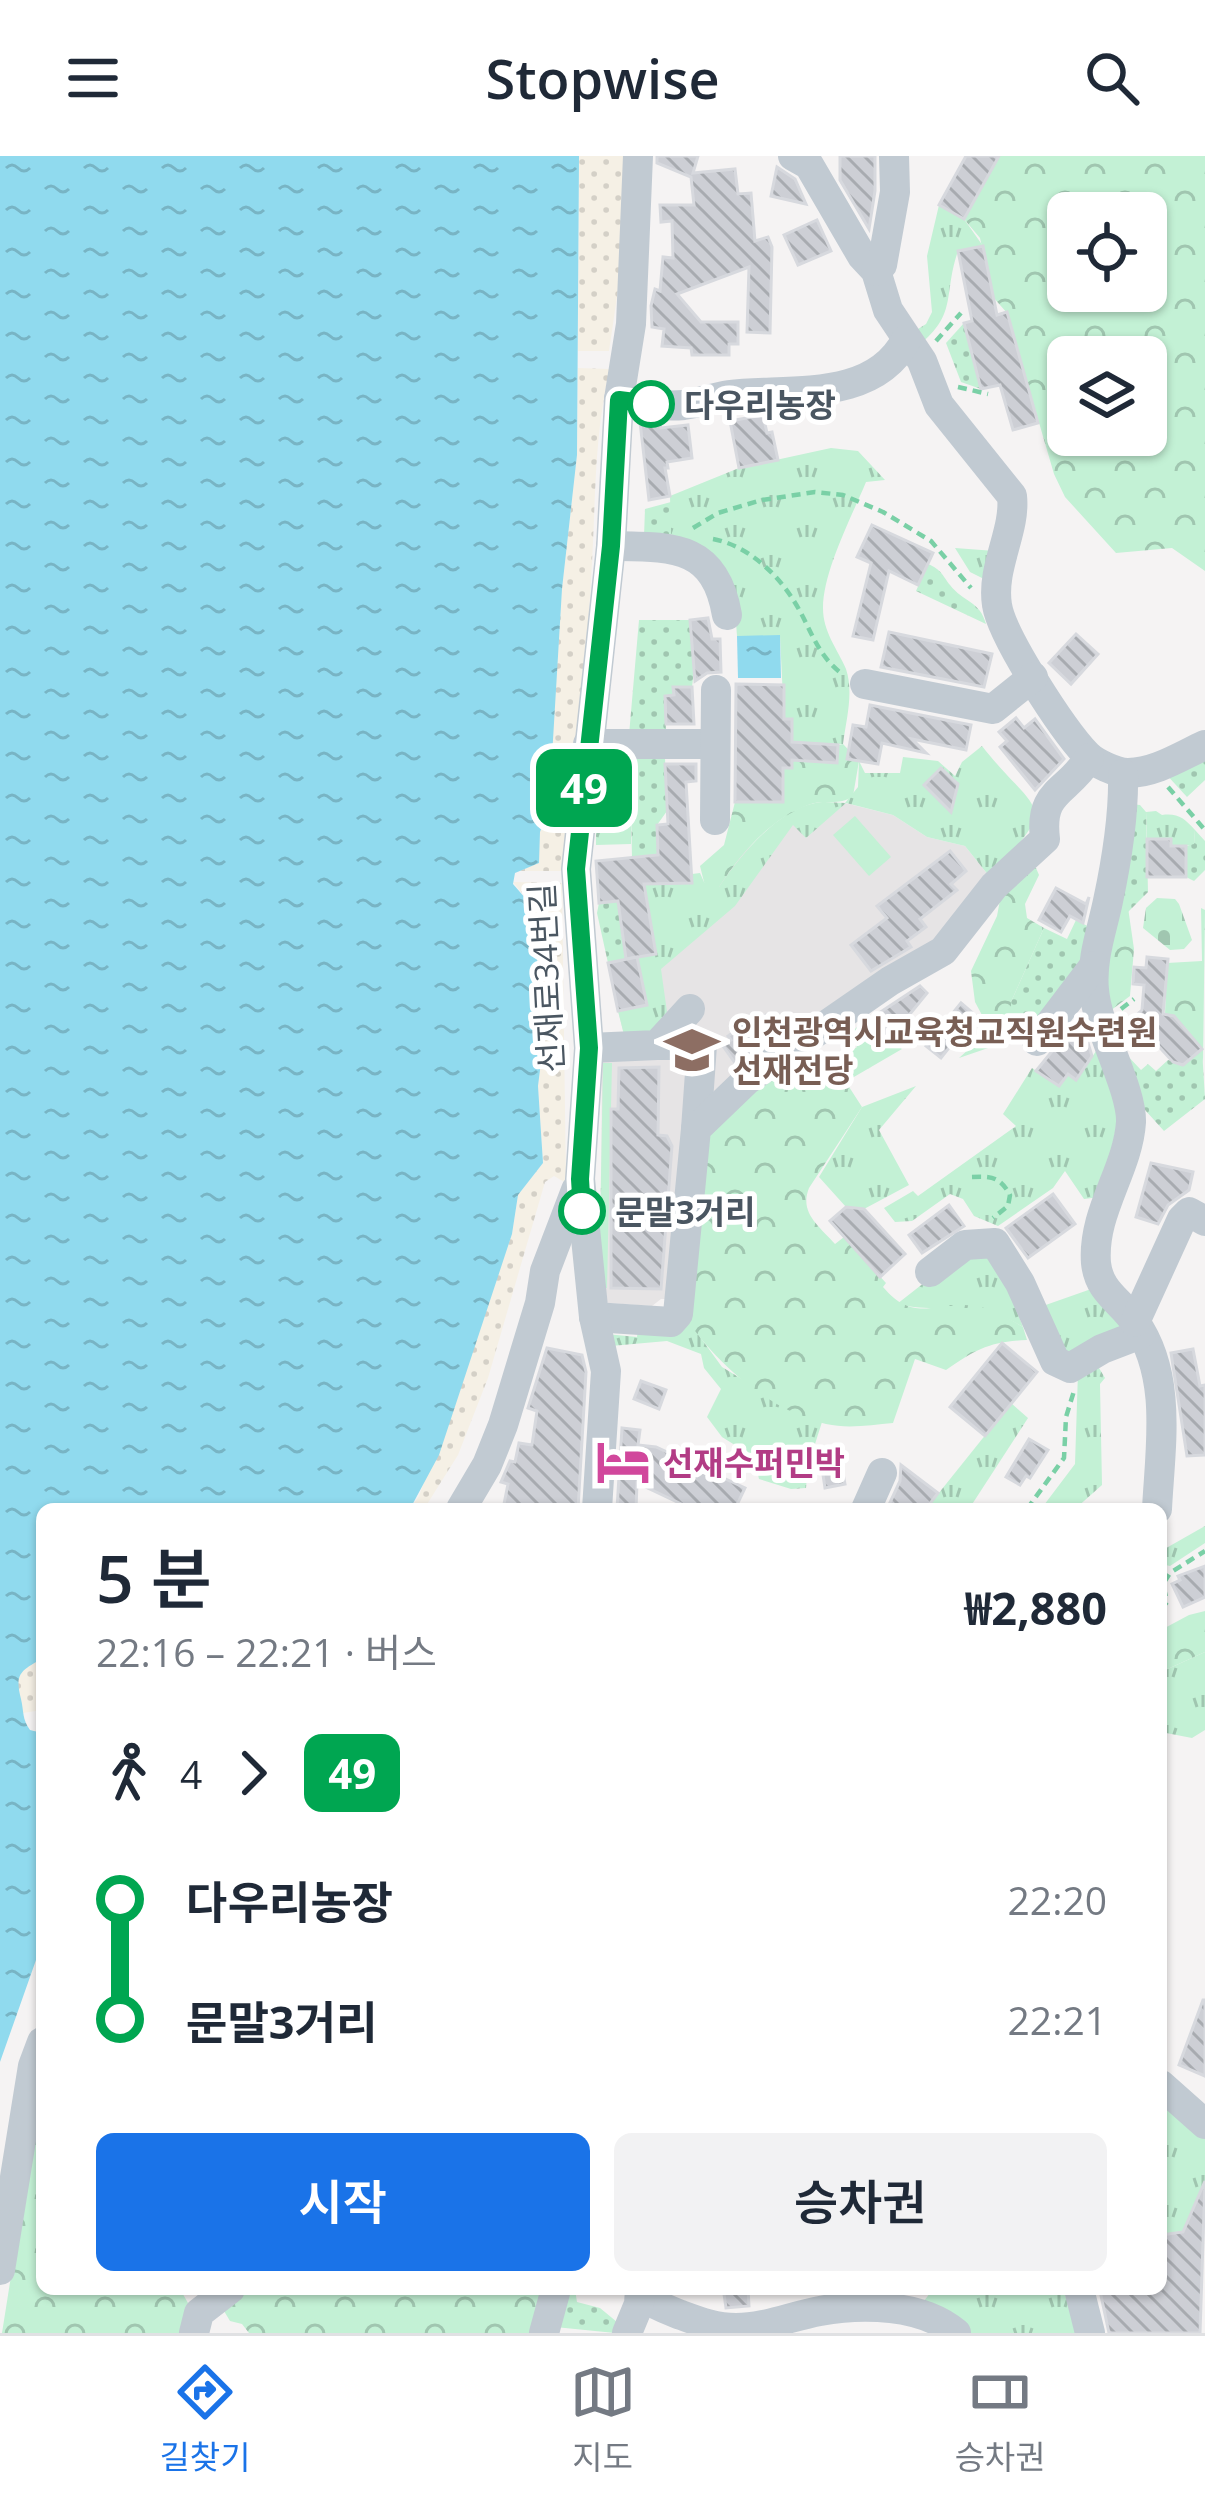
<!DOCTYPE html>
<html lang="ko">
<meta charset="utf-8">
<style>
body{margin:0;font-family:"Open Sans","Noto Sans KR",sans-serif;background:#f2f2f3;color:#1f2937;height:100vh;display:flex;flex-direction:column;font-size:45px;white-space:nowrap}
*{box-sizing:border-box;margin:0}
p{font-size:39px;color:#747a83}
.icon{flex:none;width:66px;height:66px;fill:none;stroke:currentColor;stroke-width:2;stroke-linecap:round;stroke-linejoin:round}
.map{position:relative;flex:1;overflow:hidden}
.drawer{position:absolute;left:36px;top:1347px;width:1131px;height:792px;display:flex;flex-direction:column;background:#fff;border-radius:18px;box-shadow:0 3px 9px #0004}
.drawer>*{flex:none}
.badge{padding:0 24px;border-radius:18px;font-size:42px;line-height:78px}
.controls{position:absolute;left:1047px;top:36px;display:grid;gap:24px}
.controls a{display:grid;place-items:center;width:120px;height:120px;border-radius:18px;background:#fff;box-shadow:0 3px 9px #0004;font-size:60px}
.map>.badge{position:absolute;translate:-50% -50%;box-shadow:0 0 0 6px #fff}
.legs{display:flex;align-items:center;gap:18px;height:132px;padding:0 60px;font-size:39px}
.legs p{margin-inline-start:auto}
.summary{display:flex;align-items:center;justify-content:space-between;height:204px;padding:0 60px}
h1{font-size:66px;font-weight:600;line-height:90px}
.primary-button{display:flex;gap:24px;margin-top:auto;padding:24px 60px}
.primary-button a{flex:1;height:138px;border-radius:18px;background:#1a73e8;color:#fff;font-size:48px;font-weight:600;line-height:138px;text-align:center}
.primary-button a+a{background:#f2f2f3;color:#1f2937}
ul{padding:0 60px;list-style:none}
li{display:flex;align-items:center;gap:42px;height:120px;font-size:45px}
li i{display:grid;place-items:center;width:18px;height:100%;margin:0 15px;background:currentColor}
li i::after{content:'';width:30px;height:30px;margin:-15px;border:9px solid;border-radius:50%;background:#fff}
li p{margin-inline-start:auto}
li:first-child i{background:linear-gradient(#0000 50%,currentColor 0)}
li:last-child i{background:linear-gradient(currentColor 50%,#0000 0)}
header{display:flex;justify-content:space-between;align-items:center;height:156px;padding:0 60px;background:#fff;font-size:54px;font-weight:600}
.dock{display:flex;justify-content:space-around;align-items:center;height:168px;border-top:3px solid #e0e1e3;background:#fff;font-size:33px;color:#747a83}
.dock a{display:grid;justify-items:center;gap:6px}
.dock .selected{color:#1a73e8}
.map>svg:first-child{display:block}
.education{fill:#e6e4e5}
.grass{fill:url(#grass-tufts)}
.forest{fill:url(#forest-crowns);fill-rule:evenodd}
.sand{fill:url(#sand-dots)}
.cemetery{fill:url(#cemetery-stones)}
.park{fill:url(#park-dots)}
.pitch{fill:#c3f1d5}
.water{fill:url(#water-ripples)}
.building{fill:url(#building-back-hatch);stroke:#d7d9de;stroke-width:3}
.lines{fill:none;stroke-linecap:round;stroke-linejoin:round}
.path{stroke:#7ad0a6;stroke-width:4.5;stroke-dasharray:9 6;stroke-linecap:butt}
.minor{stroke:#c1cad2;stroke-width:30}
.line-1-casing{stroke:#fff;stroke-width:27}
.line-1{stroke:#00a651;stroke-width:18}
.stop-1-dot{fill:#fff;stroke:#00a651;stroke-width:6}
.labels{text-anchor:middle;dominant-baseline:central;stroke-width:10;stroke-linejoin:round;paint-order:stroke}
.stop-label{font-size:33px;font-weight:bold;fill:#4a5661;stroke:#fff;text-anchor:start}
.street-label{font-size:33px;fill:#4a5661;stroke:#fff}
.education-label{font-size:33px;font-weight:bold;fill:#785e54;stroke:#fff;text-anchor:start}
.hotel-label{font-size:33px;font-weight:bold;fill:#b23c85;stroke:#fff;text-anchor:start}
</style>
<header><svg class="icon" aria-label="menu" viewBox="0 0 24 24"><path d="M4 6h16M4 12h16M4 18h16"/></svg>Stopwise<svg class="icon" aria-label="search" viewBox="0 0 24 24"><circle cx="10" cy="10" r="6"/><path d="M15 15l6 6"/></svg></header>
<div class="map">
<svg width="1205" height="2177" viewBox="0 0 1205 2177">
<defs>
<pattern id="grass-tufts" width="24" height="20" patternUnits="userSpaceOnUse" patternTransform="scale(3)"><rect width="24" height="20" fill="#c3f1d5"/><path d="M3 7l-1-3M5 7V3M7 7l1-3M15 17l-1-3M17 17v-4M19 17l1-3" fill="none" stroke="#a0c6b0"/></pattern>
<pattern id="forest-crowns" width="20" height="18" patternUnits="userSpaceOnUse" patternTransform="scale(3)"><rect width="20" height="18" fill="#c3f1d5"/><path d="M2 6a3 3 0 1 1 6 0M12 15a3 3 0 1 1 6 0" fill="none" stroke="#a0c6b0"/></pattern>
<pattern id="sand-dots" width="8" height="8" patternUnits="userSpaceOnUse" patternTransform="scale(3)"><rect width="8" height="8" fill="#f5f0e5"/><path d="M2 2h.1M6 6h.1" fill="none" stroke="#d4d0c7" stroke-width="1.8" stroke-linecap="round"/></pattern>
<pattern id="cemetery-stones" width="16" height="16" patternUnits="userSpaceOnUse" patternTransform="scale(3)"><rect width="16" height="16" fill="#c3f1d5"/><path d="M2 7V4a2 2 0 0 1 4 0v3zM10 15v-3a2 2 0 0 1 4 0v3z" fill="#a0c6b0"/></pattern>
<pattern id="park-dots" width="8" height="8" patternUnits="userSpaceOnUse" patternTransform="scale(3)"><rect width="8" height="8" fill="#c3f1d5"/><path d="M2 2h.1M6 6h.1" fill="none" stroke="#a0c6b0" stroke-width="1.8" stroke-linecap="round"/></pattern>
<pattern id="water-ripples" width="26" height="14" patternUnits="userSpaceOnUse" patternTransform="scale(3)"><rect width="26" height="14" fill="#90daee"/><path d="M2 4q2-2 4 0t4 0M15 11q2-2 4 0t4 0" fill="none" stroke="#78b4c4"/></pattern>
<pattern id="building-back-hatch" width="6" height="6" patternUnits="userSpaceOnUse" patternTransform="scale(3)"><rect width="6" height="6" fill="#cdcfd5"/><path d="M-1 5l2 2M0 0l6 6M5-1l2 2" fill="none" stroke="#a8abb0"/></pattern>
</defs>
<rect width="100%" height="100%" fill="#f5f3f3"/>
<polygon class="education" points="845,647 893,659 927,681 965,690 989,720 951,773 742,921 670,1143 661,1143 652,1150 608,1147 601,1139 602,880 624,878 618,855 646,849 637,801 656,797 651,770 782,665"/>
<g class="grass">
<path d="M939,49L964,63L983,90L958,95C943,138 958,158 919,189L910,178L926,168L932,156L927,100Z"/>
<path d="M831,292L858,295L885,324L866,326C852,360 823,415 823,452C823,476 837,492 846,513C854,537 846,564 843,588L792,587V564L784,563L780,480H737L735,453L671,378L670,340L739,312Z"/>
<polygon points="955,392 995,395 984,423 970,416"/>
<path d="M982,590C1038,661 1062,644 989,720L965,690L927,681L893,659L846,647L806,682L793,669L735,750L661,813L667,856L651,875L624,879L618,855L646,849L637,801L656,797L646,740L638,728L692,727V718L700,717L704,726L719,731C739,701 777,654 815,647C824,645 836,647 845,647L858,631L859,605L865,617H900L903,601L938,605L955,620L962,606Z"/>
<polygon points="596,653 612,653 613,657 619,658 619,666 631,667 631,688 596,689"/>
<path d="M1156,655L1162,659C1178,657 1184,662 1195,674L1194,689L1171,690L1170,683H1147L1146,656Z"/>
<polygon points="865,863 902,893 847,925 833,906 857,891 850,878"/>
<polygon points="1100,889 1121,952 1100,1041 1084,1043 1065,1015 1053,1032 998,1070 974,1060 963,1043 950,1038 912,1065 895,1066 884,1052 913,1035 918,1040 1016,970 1003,958 1032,912 1059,930 1068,918 1077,924"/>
<polygon points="603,907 612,907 607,1132 599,1131"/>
<polygon points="916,930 879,974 909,1029 864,1053 846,1051 819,1021 862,951"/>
<path d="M966,1094H994L1023,1171C969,1139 952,1160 897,1148Z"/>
<polygon points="1094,1132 1126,1174 1069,1203 1040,1151"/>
<polygon points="679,1152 722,1211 793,1254 822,1266 808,1310 806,1332 791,1333 759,1323 754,1301 722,1281 707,1261 721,1233 704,1212 701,1198 667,1185 611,1190 606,1178 637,1181 639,1164"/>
<polygon points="1096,1207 1105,1222 1100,1228 1102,1329 1075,1353 1041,1353 1075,1308 1078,1216"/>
<polygon points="1011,1247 1028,1262 969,1353 926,1353"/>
<polygon points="1205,1370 1205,1387 1170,1410 1161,1408 1161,1395"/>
<polygon points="1205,1496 1205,1574 1192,1582 1161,1576 1161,1516"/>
<polygon points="1161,1943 1205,1983 1205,2030 1177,2088 1169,2078 1161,2079"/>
<polygon points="933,2133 1063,2133 1078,2177 964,2177 924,2145"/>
</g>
<g class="forest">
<path d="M997,0H1205V415L1172,392L1116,397L1065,341L1054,318L1007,157L993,141L980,82L964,63ZM1068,57H1146V135H1068ZM1068,201H1146V279H1068Z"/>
<path d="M792,587L801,605L836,607L838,589L843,588L859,605L853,640C839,651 824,642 808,649C769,664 741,697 719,731L713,732L704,726L700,710L724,689L735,646H783V612H792Z"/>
<polygon points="1026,711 1036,712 1039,719 1025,748 1027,762 1044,772 1011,846 1012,859 1029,878 959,902 990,874 975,846 971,815 997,760 1000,744"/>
<polygon points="1123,717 1134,793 1130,840 1106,858 1101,833"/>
<path d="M1201,752L1205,754L1203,907C1201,889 1184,863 1165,858L1167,807L1202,805Z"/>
<path d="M833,906L862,951L809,1032C799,1057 819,1070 835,1088L844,1081L886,1127L883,1131C910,1162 925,1151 961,1149C984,1148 1004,1159 1023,1171L1027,1184C989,1186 977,1193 946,1214L915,1203L893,1267C871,1269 848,1273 826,1268C765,1253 711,1203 679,1152L695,985L784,910Z"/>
<polygon points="1205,1455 1205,1496 1161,1516 1161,1474 1189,1459"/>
<polygon points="42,1924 42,2133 180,2133 188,2147 184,2177 2,2177"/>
<polygon points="248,2133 550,2133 544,2177 249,2177 242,2168 230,2165 224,2155 225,2145"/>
</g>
<g class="sand">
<polygon points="579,0 626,0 623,100 609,195 578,195"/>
<path d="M578,212L610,213C593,281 596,353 591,423C586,520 573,618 561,715H520L538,706L540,676L548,651L562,433L577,299Z"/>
<polygon points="513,726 562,727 566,1027 554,1020 545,1026 488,1222 458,1299 424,1353 410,1353 419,1340 512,1078 518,1039 543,1007 538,930 547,858 527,743"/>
<polygon points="42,1503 42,1554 23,1557 15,1526 22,1513"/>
</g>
<polygon class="cemetery" points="1157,742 1175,743 1179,748 1192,784 1184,793 1170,794 1143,772 1146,752"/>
<g class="park">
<polygon points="964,167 981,233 961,226 946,187"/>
<polygon points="671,346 671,379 644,380 645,353"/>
<path d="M928,408C942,414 942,419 950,429C963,446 980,445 986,468L916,435Z"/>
<polygon points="639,464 690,464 691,482 698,482 692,531 674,531 674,539 665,540 666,579 629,579"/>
<polygon points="1205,596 1205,624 1187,641 1164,616"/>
<polygon points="630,601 665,602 667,655 657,669 659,707 649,708 650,728 638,728 632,702"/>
<polygon points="1130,648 1140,649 1146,656 1148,736 1127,757 1123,717"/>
<polygon points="1195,674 1205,685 1205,714 1194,725 1186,721 1186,690 1194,688"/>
<polygon points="618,745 631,774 621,776 626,803 608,807 597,757 599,747"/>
<polygon points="1076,764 1095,774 1094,810 1037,885 1011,859 1011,846 1044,772 1067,783"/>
<polygon points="1202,893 1205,943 1164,975 1136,944 1124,896 1141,914 1148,908 1156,915 1168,904 1184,908"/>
<polygon points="562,2133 575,2133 577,2146 600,2152 617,2166 615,2177 555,2171"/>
</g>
<polygon class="pitch" points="855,660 891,701 869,720 833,679"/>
<g class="water">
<path d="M0,0H579L577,299L562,433L549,651L540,676L539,707L515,717L513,728L526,743L547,858L538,930L543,1007L518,1039L512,1078L439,1299L410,1353H42V1503C19,1515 15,1519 21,1543C24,1556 22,1563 30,1574L42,1577V1787L0,1906Z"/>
<polygon points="780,479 781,522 738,522 737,480"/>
</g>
<g class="building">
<polygon points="657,0 698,0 693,17 735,13 738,38 751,37 755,85 768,81 772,91 770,177 747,176 749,111 677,138 701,166 738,166 738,188 729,188 729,199 692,199 691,192 662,190 664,173 652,171 651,150 655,133 660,135 663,101 673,102 672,65 661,66 660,49 694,49 691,21 657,7"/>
<polygon points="840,0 875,0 875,35 869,73 840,24"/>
<polygon points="966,0 999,0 964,63 939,49"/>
<polygon points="777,11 795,23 806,48 771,40"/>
<polygon points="817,64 831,95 798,109 784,79"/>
<polygon points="983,90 997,159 1007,156 1038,267 1013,274 1000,229 981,233 964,167 972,165 958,95"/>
<polygon points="763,259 767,277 772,276 778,304 739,312 730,265"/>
<polygon points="640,266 660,269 661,272 688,269 692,302 667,306 668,312 665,312 670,340 649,344"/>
<polygon points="872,369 933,397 918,429 889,415 873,484 853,480 871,407 857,401"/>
<polygon points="708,462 712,483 720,483 721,516 707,517 695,525 690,464"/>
<polygon points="889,476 992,498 984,531 881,511"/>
<polygon points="1076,478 1098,498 1071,528 1049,507"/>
<polygon points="736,528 784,529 784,563 792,563 792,586 838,589 837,607 792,604 792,612 783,612 783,646 735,646"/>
<polygon points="673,531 692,531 694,568 666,568 665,540 674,539"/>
<polygon points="870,549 971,569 966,594 912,583 926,597 882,587 878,608 847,603 853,569 866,571"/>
<polygon points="1016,562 1024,572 1035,563 1064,603 1035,634 1000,591 1007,585 999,576"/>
<polygon points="665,608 696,608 696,625 686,626 692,727 644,728 656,798 626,803 618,745 599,747 596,705 658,699 657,669 668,668"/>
<polygon points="941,612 958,628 951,656 924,629"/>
<polygon points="605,630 630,630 631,658 602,653"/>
<polygon points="1147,683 1171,683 1171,690 1186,690 1186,721 1147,721"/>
<polygon points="950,695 966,715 951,728 957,734 920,763 926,771 907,785 911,791 871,815 851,789 887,762 877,750"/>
<polygon points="1056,732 1086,748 1089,741 1083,767 1070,760 1061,776 1039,764"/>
<polygon points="637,801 647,849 618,855 608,807"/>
<polygon points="1147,801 1168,803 1163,858 1174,860 1202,893 1183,909 1173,906 1133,862 1142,854 1144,829 1133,828 1134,811 1146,812"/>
<polygon points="920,830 927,837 888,885 867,865"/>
<polygon points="961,847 975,859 941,902 926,890"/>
<polygon points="766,859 779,876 735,907 723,890 731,884 728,880 754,861 757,866"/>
<polygon points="1080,861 1092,900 1076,924 1068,918 1059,930 1036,915"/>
<polygon points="659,911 658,979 667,980 672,990 661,1133 611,1132 611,953 618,953 619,912"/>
<polygon points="1151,1007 1193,1016 1189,1034 1168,1049 1158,1068 1136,1061"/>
<polygon points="1053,1038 1075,1068 1028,1102 1006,1072"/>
<polygon points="949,1049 964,1070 922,1097 909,1079"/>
<polygon points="846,1051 864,1053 905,1098 880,1121 830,1065"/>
<polygon points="1002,1187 1037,1216 985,1280 950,1251"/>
<polygon points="547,1192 582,1199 586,1216 578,1353 503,1353 508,1328 501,1326 510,1305 515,1306 519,1287 532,1289 537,1255 528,1252"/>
<polygon points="1193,1193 1200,1230 1205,1229 1205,1299 1187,1300 1171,1197"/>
<polygon points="641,1225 666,1234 659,1253 634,1243"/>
<polygon points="622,1272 640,1274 638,1289 656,1291 745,1332 735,1353 692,1353 637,1327 636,1353 617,1353"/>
<polygon points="1029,1283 1048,1294 1030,1322 1026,1320 1020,1329 1006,1321"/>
<polygon points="839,1296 845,1328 825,1332 820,1299"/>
<polygon points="901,1309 938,1337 926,1353 887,1353 900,1325"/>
<polygon points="1205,1410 1205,1441 1183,1451 1172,1428 1180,1424 1178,1420"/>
<polygon points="1203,1844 1205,1844 1205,1920 1179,1909"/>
<polygon points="1205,2025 1200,2177 1109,2177 1100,2135 1161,2133 1161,2079 1183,2076"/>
<polygon points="748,2133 749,2150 726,2152 724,2138"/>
</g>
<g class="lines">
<g class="path">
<polyline points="936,185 961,157"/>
<polyline points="958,231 988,238"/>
<polyline points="693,372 718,357 762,344 815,336 843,339 883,356 931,385 971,432"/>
<path d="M713,383C746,389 776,416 794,445C810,470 816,498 841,517"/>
<polyline points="1168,631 1205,674"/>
<polyline points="1121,853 1134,843"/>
<path d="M972,1021C992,1020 1000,1021 1010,1039L1008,1050L993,1062"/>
<polyline points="1027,1353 1064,1302 1066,1261 1074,1235"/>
<polyline points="1161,1453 1167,1446 1163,1428 1170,1417 1205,1395"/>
</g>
<g class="minor">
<path d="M793,0L809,9L862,100L876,115L888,154L922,205L939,249L1012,340C1016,375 991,411 997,449C1002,481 1063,574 1087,599C1095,607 1116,617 1128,617C1155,617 1181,600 1205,589"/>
<polyline points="876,115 882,109 895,36 894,0"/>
<path d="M619,243C640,247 662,251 684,249C699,247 714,241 729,239C788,232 873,247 906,184"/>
<path d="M611,390C672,391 715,388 727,459"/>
<polyline points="865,528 993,553 1033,521"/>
<polyline points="588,588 714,588"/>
<path d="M1123,618C1124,660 1117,703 1108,745C1102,774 1091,803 1094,834C1097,873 1132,933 1131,966C1128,1014 1092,1056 1096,1107C1099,1136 1120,1144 1135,1166C1173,1220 1160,1292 1157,1353"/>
<polyline points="715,664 716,534"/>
<polyline points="1037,885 1094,810"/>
<polyline points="657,889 702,889 696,973"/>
<polyline points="589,892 657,889 690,853"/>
<polyline points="930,1116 965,1089 995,1087 1020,1127 1055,1205 1070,1212 1102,1193 1141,1178"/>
<path d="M594,1161L671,1166L678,1158L696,973L747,924L890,825L943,795L994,730L1045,683C1039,633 1067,638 1089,602"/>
<polyline points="1135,1166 1182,1063 1189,1056 1205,1065"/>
<polyline points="461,1353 487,1309 503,1269 540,1147 545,1115 576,1034"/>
<polyline points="597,1353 606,1215 594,1161 580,1023 589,892 576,713 611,390 619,243 631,168 638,0"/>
<polyline points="866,1353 882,1317"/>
<polyline points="1161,1929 1205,1968"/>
<polyline points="0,2114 33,1910 42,1886"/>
<polyline points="1079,2133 1090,2177"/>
<path d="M640,2137C651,2148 666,2153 681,2159C700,2166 716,2172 736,2172C765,2172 792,2160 820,2155C862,2147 922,2148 956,2177"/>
<polyline points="194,2177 199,2157 230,2133"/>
<polyline points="544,2177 556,2133"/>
<polyline points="627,2177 639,2148 640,2133"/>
</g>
</g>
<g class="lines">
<defs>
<polyline id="line-1" points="582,1055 580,1023 589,892 576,713 611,390 619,244 651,248"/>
</defs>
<use href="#line-1" class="line-1-casing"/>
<use href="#line-1" class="line-1"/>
</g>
<defs>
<symbol id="university-bare" viewBox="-9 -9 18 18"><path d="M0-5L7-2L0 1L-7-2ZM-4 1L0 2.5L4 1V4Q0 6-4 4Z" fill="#8d6e63" stroke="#fff" stroke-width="2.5" paint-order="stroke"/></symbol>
<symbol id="hotel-bare" viewBox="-9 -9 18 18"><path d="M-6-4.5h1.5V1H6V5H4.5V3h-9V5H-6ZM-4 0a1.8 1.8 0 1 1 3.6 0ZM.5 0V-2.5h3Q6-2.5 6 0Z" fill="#d1479c" stroke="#fff" stroke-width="2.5" paint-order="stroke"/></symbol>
</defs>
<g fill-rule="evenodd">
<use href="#university-bare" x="654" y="856" width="76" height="76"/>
<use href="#hotel-bare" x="585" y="1268" width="76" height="76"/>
</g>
<g class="stop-1-dot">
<circle cx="651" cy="248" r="21"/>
<circle cx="582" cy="1055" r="21"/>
</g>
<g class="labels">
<g class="stop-label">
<text x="684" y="248">다우리농장</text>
<text x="615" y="1055">문말3거리</text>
</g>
<g class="street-label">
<text transform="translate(546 822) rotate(-93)">선재로34번길</text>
</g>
<g class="education-label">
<text x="732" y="875">인천광역시교육청교직원수련원<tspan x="732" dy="38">선재전당</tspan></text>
</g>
<g class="hotel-label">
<text x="663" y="1306">선재수퍼민박</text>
</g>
</g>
</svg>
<div class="controls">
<a><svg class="icon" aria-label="locate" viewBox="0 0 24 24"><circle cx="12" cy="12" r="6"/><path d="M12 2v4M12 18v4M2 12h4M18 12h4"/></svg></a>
<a><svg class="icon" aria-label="layers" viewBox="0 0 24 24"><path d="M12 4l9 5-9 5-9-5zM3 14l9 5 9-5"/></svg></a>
</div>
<b class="badge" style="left:584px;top:632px;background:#00a651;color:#fff">49</b>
<section class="drawer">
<div class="summary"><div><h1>5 분</h1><p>22:16 – 22:21 · 버스</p></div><b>₩2,880</b></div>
<div class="legs"><svg class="icon" aria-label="walk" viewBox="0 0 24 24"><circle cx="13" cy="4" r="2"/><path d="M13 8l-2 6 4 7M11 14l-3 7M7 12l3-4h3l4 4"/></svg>4<svg class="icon" aria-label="forward" viewBox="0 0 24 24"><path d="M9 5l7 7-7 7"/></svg><b class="badge" style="background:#00a651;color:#fff">49</b></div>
<ul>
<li><i style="color:#00a651"></i><b>다우리농장</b><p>22:20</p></li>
<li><i style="color:#00a651"></i><b>문말3거리</b><p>22:21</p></li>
</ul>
<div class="primary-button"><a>시작</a><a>승차권</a></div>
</section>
</div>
<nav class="dock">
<a class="selected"><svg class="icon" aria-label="directions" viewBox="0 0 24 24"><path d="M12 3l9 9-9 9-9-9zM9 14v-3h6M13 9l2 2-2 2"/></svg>길찾기</a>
<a><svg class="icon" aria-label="map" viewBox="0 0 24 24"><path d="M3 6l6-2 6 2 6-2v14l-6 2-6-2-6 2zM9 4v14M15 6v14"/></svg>지도</a>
<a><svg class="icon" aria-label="tickets" viewBox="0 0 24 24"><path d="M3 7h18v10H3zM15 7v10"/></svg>승차권</a>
</nav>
